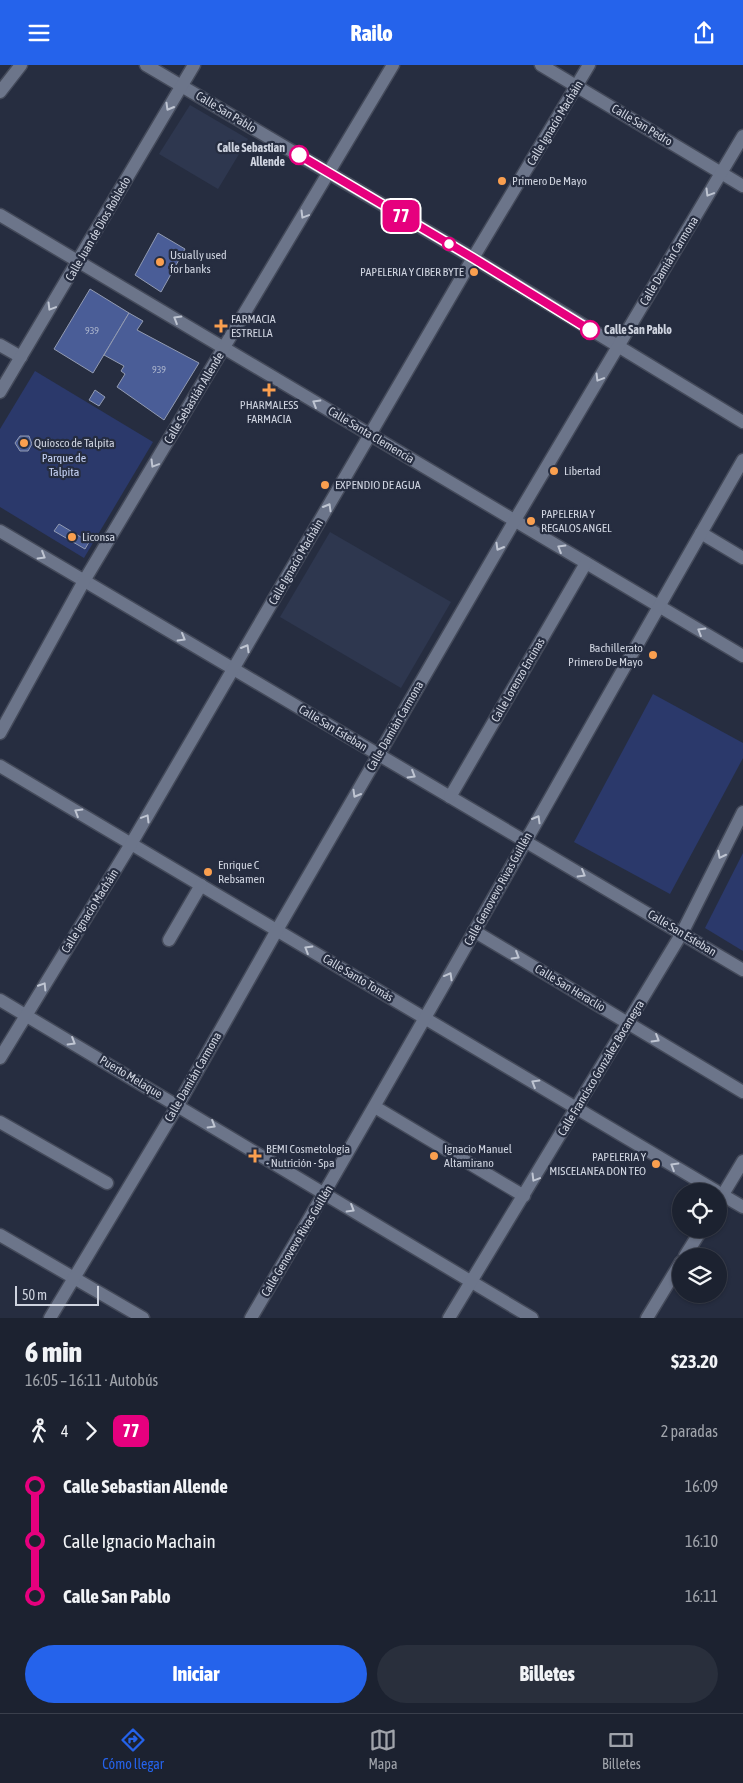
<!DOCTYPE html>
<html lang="es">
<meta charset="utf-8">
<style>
body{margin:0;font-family:"Asap Condensed",sans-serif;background:#292f3c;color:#f1f3f6;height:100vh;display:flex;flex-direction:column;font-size:19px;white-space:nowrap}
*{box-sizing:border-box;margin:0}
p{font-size:16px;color:#a0a4ab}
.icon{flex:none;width:28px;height:28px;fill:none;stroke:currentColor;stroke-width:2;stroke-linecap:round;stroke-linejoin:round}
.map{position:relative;height:1253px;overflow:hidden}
.drawer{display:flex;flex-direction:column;background:#1c2230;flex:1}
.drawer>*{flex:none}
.badge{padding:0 10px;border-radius:8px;font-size:18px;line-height:32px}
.fabs{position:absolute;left:672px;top:1118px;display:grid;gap:10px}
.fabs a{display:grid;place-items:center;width:55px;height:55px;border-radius:50%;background:#1c2230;box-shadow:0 1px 4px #0004,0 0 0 1px #3a3f4c;font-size:25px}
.scale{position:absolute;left:15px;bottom:12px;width:84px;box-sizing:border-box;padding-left:5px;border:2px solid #ced3df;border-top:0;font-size:14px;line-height:18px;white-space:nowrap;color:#ced3df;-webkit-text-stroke:4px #262d40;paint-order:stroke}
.map>.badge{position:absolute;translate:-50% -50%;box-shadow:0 0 0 2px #fff}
.legs{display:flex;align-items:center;gap:8px;height:55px;padding:0 25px;font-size:16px}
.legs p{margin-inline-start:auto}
.head{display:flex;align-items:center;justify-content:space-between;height:85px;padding:0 25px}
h1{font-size:28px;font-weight:800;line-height:38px}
.action{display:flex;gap:10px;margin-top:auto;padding:10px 25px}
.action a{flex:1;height:58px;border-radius:30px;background:#2563eb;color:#fff;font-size:20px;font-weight:800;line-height:58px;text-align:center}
.action a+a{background:#292f3c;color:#f1f3f6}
ul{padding:0 25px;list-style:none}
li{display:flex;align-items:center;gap:18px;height:55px;font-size:19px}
li i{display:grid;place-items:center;width:8px;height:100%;margin:0 6px;background:currentColor}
li i::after{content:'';width:12px;height:12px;margin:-6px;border:4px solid;border-radius:50%;background:#1c2230}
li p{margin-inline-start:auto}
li:first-child i{background:linear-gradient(#0000 50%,currentColor 0)}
li:last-child i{background:linear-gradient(currentColor 50%,#0000 0)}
header{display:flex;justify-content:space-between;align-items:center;height:65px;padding:0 25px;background:#2563eb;color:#fff;font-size:22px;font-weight:800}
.menu{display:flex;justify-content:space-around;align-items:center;height:70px;border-top:1px solid #3a3f4c;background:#1c2230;font-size:14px;color:#a0a4ab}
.menu a{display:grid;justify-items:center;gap:2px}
.menu .on{color:#2563eb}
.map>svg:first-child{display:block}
.built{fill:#2e374f}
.green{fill:#2b396b}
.building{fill:#4a5d97;stroke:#929bb2}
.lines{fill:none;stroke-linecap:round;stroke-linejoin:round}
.minor-casing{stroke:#444a5a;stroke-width:15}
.minor{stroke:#6c758a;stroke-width:12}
.oneway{stroke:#bfc5d2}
.line-1-casing{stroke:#fff;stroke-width:11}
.line-1{stroke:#e6007e;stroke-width:8}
.stop-1-dot{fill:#fff;stroke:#e6007e;stroke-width:2.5}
.poi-dot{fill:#fa9f4f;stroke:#262d40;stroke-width:2}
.labels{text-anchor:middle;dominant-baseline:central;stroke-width:4.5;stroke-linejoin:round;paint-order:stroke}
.number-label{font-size:10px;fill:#adb6cd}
.street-label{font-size:12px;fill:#ced3df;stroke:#262d40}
.stop-label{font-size:12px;font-weight:bold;fill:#ced3df;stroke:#262d40;text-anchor:end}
.poi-label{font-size:12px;fill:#ced3df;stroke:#262d40;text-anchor:start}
.park-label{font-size:12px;fill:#c7d4f7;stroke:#262d40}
</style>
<header><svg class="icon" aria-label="menu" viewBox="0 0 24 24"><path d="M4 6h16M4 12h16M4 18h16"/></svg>Railo<svg class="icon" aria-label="share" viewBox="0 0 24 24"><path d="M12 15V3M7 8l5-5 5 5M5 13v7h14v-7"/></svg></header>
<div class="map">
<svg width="743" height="1253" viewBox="0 0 743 1253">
<rect width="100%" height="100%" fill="#262d40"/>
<g class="built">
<polygon points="190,40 248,74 218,124 159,89"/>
<polygon points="330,467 451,537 401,623 280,552"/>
</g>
<g class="green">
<polygon points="35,306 153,377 84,493 0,442 0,364"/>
<polygon points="653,629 743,678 743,693 670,829 574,777"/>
<polygon points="743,788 743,886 705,863"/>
</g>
<g class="building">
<polygon points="158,168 185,184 161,227 135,210"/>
<polygon points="90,224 129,248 93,308 54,284"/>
<polygon points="129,248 143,256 137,265 199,298 164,355 117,322 125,309 121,306 124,301 104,290"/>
<polygon points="95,325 105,332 99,341 89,335"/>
<polygon points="20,371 29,371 32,379 28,386 20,386 15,378"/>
<polygon points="59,459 89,477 85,484 54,466"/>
</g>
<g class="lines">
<defs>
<g id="minor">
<polyline points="146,0 473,193 743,357"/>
<polyline points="541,0 743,121"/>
<polyline points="0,27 21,0"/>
<polyline points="0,150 743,591"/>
<polyline points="0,280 21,292"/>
<polyline points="0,327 194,0"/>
<polyline points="0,466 743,905"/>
<polyline points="701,468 743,493"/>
<polyline points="0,668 84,516 393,0"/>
<polyline points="0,701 716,1126"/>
<polyline points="450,732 586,498"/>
<polyline points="474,866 743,1027"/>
<polyline points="169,875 201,820"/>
<polyline points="0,935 532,1253"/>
<polyline points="0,993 131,779 473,193 589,0"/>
<polyline points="375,1042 524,1131"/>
<polyline points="0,1057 107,1118"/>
<polyline points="719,1128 743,1142"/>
<polyline points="719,1136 743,1096"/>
<polyline points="0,1170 143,1253"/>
<polyline points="685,1191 702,1164"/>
<polyline points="50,1253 178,1040 277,865 515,455 743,71"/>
<path d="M251,1253C419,969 578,681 743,395"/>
<polyline points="449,1253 682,868 743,747"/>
<polyline points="647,1253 681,1197"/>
</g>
</defs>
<use href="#minor" class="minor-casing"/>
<use href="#minor" class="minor"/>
</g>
<defs><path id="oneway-chevron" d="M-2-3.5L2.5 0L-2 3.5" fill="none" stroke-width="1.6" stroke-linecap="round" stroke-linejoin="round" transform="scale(1.25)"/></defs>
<g class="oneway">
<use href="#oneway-chevron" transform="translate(169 42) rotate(120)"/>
<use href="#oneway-chevron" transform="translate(709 128) rotate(121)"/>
<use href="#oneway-chevron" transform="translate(304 150) rotate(121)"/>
<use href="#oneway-chevron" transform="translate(51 242) rotate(121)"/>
<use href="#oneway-chevron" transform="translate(177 254) rotate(-149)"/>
<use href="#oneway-chevron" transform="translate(599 313) rotate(121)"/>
<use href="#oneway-chevron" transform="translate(316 338) rotate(-149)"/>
<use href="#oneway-chevron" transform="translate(154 399) rotate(121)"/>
<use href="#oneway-chevron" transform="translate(328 442) rotate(-60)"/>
<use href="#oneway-chevron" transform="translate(499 482) rotate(120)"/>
<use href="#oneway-chevron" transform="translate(561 483) rotate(-149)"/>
<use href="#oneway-chevron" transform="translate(42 491) rotate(31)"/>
<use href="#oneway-chevron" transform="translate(701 566) rotate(-149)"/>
<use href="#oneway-chevron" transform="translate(182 573) rotate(30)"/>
<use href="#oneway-chevron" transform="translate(246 583) rotate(-60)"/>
<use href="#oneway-chevron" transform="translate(412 710) rotate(31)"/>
<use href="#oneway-chevron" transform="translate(356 729) rotate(120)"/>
<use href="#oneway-chevron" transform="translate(78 747) rotate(-149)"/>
<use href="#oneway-chevron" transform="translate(146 753) rotate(-59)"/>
<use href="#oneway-chevron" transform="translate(537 754) rotate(-60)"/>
<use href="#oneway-chevron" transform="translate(721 790) rotate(117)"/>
<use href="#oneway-chevron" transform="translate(582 809) rotate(30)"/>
<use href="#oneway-chevron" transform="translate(308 884) rotate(-149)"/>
<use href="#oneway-chevron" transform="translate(516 891) rotate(31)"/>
<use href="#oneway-chevron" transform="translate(449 911) rotate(-61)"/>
<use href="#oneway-chevron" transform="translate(43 921) rotate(-58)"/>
<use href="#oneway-chevron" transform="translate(656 974) rotate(31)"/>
<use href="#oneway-chevron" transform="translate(72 977) rotate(31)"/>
<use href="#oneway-chevron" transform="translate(535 1018) rotate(-149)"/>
<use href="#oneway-chevron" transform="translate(212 1060) rotate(31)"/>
<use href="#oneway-chevron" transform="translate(674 1101) rotate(-149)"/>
<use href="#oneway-chevron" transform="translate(535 1113) rotate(121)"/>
<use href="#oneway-chevron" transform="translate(351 1144) rotate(31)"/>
</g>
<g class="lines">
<defs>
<polyline id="line-1" points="299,90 473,193 590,265"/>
</defs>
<use href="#line-1" class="line-1-casing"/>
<use href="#line-1" class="line-1"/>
</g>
<g class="stop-1-dot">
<circle cx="299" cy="90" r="9"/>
<circle cx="449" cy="179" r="6"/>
<circle cx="590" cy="265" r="9"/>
</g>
<g class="poi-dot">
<circle cx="502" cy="116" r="5"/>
<circle cx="160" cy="197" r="5"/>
<circle cx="474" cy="207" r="5"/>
<path d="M218.5 253.5h5v5h5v5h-5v5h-5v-5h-5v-5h5z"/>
<path d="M266.5 317.5h5v5h5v5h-5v5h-5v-5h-5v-5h5z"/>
<circle cx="24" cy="378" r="5"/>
<circle cx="554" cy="406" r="5"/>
<circle cx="325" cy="420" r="5"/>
<circle cx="531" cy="456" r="5"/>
<circle cx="72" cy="472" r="5"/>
<circle cx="653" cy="590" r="5"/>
<circle cx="208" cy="807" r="5"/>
<path d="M252.5 1083.5h5v5h5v5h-5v5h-5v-5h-5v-5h5z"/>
<circle cx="434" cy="1091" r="5"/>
<circle cx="656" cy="1099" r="5"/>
</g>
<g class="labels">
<g class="number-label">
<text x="92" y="265">939</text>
<text x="159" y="304">939</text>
</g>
<g class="street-label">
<text transform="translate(226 47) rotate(31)">Calle San Pablo</text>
<text transform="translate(555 58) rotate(-59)">Calle Ignacio Macháin</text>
<text transform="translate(642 60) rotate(31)">Calle San Pedro</text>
<text transform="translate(98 164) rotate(-60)">Calle Juan de Dios Robledo</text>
<text transform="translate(669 196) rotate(-59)">Calle Damián Carmona</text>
<text transform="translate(194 333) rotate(-59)">Calle Sebastián Allende</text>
<text transform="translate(371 370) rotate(31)">Calle Santa Clemencia</text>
<text transform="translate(296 497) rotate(-60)">Calle Ignacio Macháin</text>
<text transform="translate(518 615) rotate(-60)">Calle Lorenzo Encinas</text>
<text transform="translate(395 661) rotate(-60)">Calle Damián Carmona</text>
<text transform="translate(333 663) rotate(31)">Calle San Esteban</text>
<text transform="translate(498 824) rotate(-61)">Calle Genovevo Rivas Guillén</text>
<text transform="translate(90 846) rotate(-58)">Calle Ignacio Macháin</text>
<text transform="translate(682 868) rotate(31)">Calle San Esteban</text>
<text transform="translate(358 913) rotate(31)">Calle Santo Tomás</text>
<text transform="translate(570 923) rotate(31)">Calle San Heraclio</text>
<text transform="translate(601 1003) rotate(-59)">Calle Francisco González Bocanegra</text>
<text transform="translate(131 1012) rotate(31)">Puerto Melaque</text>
<text transform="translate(193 1012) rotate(-60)">Calle Damián Carmona</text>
<text transform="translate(297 1176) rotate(-59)">Calle Genovevo Rivas Guillén</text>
</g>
<g class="stop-label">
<text x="285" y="83">Calle Sebastian<tspan x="285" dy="14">Allende</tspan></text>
<text x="604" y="265" text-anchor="start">Calle San Pablo</text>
</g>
<g class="poi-label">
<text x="512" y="116">Primero De Mayo</text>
<text x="170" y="190">Usually used<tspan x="170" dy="14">for banks</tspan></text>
<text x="464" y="207" text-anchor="end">PAPELERIA Y CIBER BYTE</text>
<text x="231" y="254">FARMACIA<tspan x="231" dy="14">ESTRELLA</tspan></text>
<text x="269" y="340" text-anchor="middle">PHARMALESS<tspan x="269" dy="14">FARMACIA</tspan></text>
<text x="34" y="378">Quiosco de Talpita</text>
<text x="564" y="406">Libertad</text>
<text x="335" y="420">EXPENDIO DE AGUA</text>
<text x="541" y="449">PAPELERIA Y<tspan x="541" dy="14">REGALOS ANGEL</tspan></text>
<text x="82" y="472">Liconsa</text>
<text x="643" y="583" text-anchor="end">Bachillerato<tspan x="643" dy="14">Primero De Mayo</tspan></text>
<text x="218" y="800">Enrique C<tspan x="218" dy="14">Rebsamen</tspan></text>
<text x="266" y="1084">BEMI Cosmetología<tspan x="266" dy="14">- Nutrición - Spa</tspan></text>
<text x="444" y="1084">Ignacio Manuel<tspan x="444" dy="14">Altamirano</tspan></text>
<text x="646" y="1092" text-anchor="end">PAPELERIA Y<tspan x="646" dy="14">MISCELANEA DON TEO</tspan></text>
</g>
<g class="park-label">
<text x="64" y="393">Parque de<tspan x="64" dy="14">Talpita</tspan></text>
</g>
</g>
</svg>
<div class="fabs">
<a><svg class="icon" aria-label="locate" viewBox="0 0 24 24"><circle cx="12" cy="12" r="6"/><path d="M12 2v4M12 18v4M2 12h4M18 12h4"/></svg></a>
<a><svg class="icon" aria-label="layers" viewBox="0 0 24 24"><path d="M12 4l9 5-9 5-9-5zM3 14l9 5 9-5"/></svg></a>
</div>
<div class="scale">50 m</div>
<b class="badge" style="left:401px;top:151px;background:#e6007e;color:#fff">77</b>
</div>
<section class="drawer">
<div class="head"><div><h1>6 min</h1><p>16:05 – 16:11 · Autobús</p></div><b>$23.20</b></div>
<div class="legs"><svg class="icon" aria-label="walk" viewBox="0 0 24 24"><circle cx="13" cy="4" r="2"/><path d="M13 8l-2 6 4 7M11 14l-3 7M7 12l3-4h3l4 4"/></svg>4<svg class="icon" aria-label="forward" viewBox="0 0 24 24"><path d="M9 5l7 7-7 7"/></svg><b class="badge" style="background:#e6007e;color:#fff">77</b><p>2 paradas</p></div>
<ul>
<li><i style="color:#e6007e"></i><b>Calle Sebastian Allende</b><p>16:09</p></li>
<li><i style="color:#e6007e"></i><span>Calle Ignacio Machain</span><p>16:10</p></li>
<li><i style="color:#e6007e"></i><b>Calle San Pablo</b><p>16:11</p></li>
</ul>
<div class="action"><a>Iniciar</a><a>Billetes</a></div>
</section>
<nav class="menu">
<a class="on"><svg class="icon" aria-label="directions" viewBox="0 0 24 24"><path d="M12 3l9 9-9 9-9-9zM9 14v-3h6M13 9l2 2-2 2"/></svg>Cómo llegar</a>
<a><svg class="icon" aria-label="map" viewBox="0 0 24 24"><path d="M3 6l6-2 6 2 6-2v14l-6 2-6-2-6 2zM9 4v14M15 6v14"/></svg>Mapa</a>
<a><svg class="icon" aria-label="tickets" viewBox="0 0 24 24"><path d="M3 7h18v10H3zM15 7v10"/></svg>Billetes</a>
</nav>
